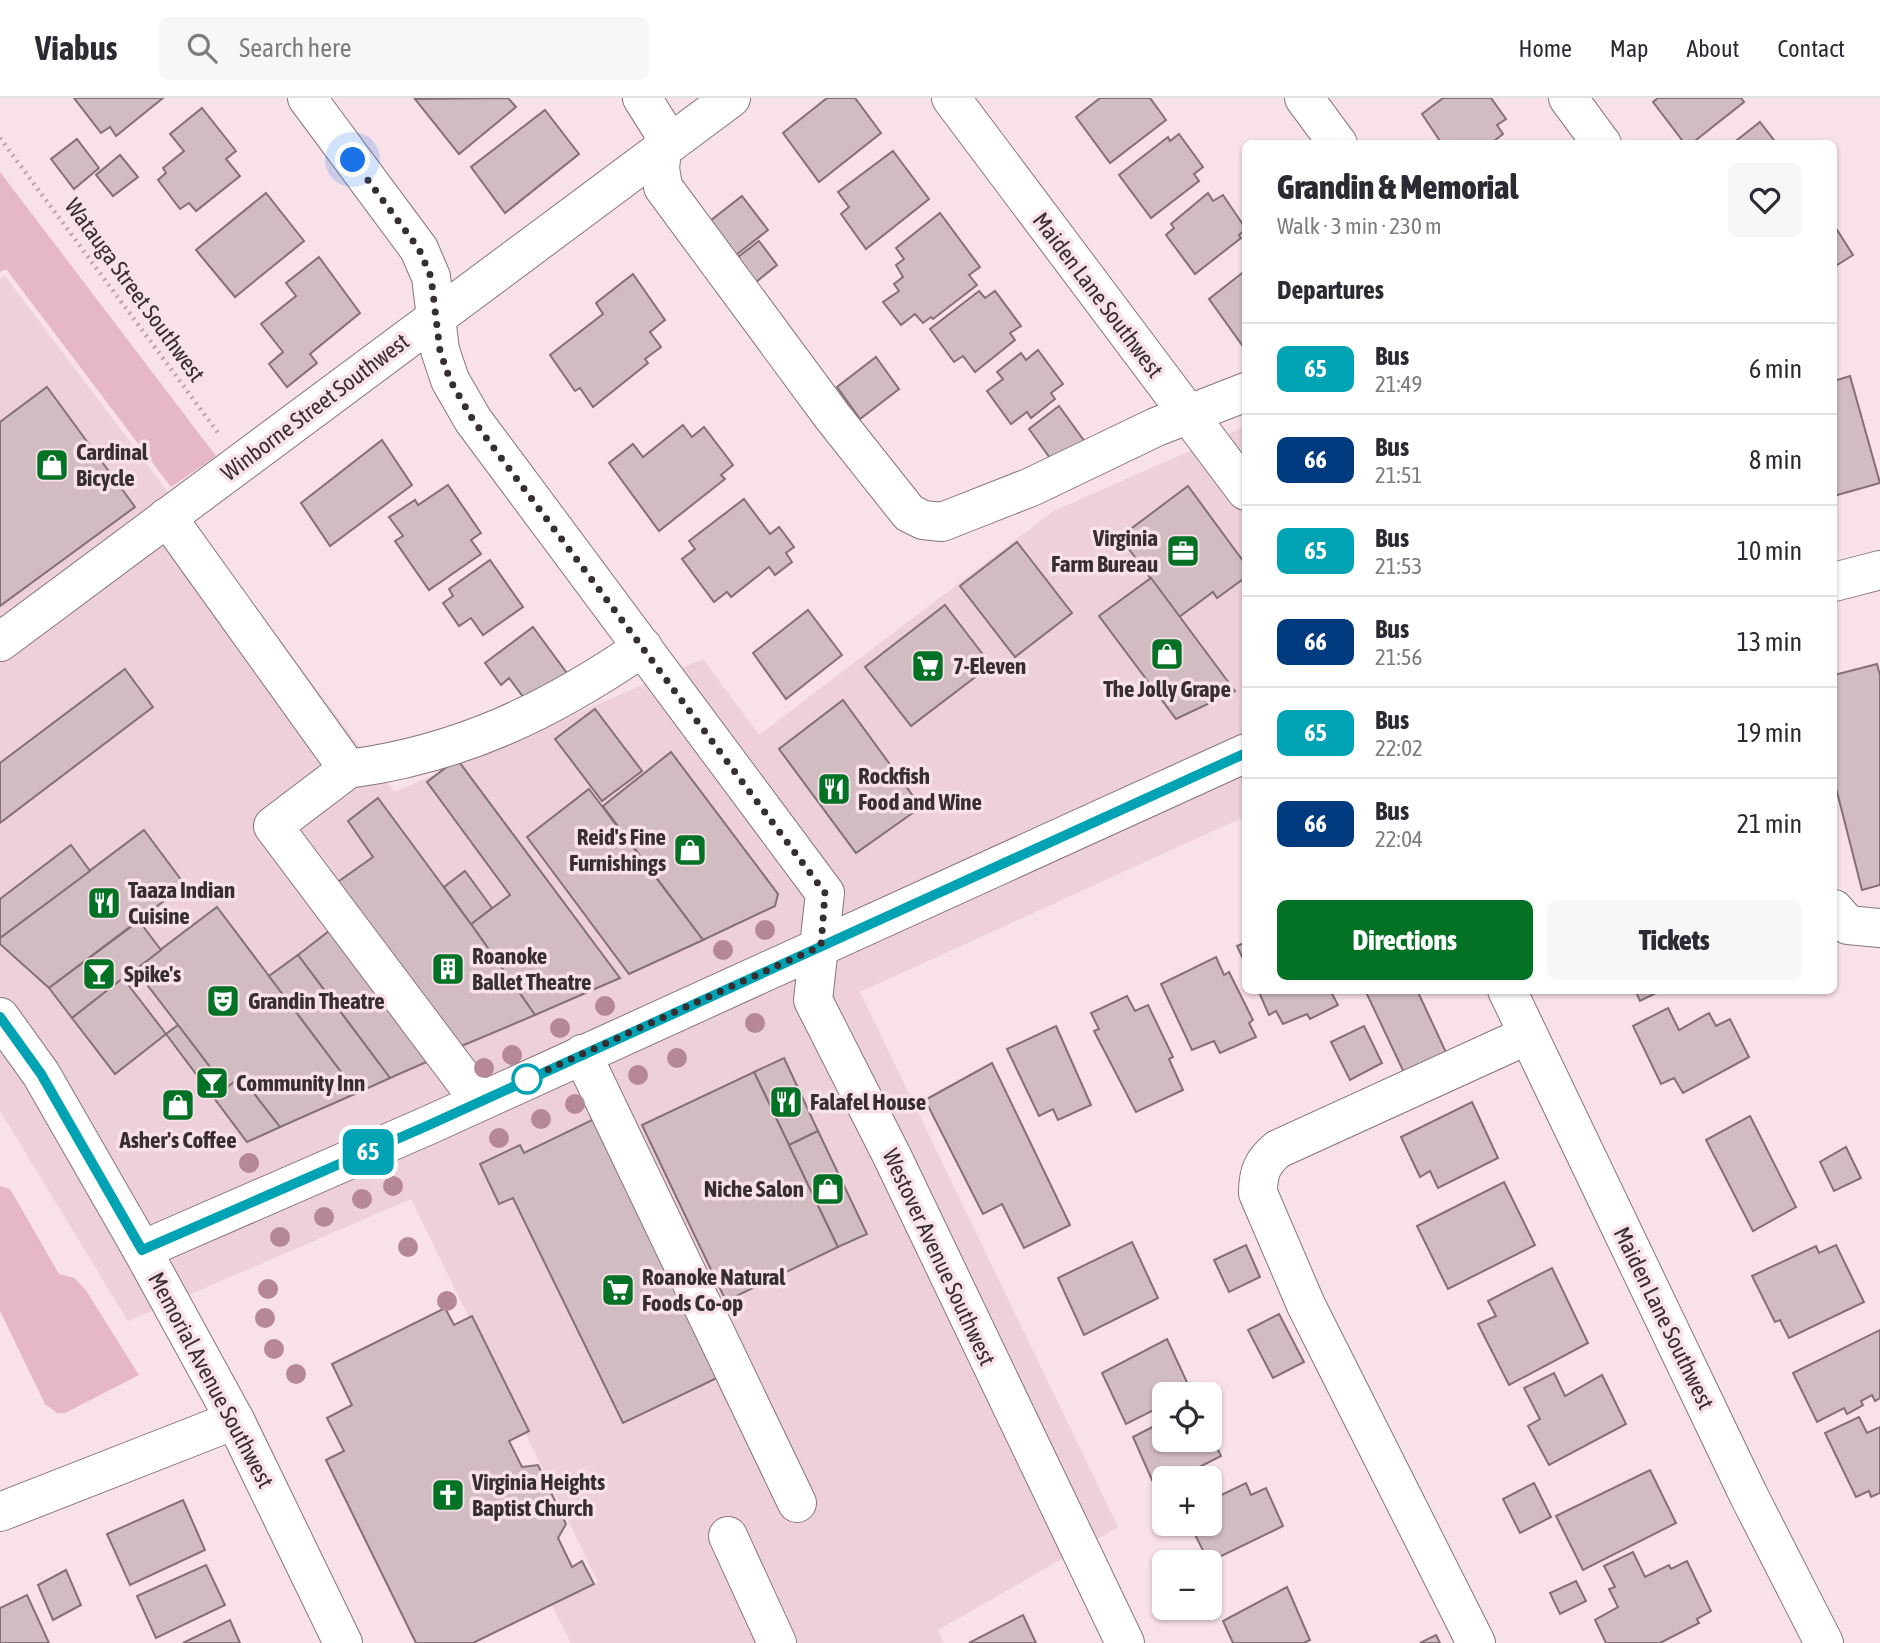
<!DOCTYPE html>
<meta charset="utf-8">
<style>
body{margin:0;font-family:"Asap Condensed",sans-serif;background:#f7f7f7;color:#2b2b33;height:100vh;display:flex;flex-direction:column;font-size:26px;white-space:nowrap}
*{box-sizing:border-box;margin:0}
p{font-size:23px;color:#7c7c81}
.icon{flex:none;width:38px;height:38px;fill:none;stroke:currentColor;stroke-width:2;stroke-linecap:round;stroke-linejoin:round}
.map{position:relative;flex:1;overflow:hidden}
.panel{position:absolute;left:1242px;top:42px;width:595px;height:854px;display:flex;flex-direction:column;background:#fff;border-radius:10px;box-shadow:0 2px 5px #0004}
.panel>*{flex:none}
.badge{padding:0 14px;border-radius:10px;font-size:24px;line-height:46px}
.fabs{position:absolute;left:1152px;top:1284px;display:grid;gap:14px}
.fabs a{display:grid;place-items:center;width:70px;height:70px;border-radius:10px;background:#fff;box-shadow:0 2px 5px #0004;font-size:35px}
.you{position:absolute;width:35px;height:35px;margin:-18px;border:5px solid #fff;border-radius:50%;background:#1a73e8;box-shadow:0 0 0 10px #1a73e833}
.map>.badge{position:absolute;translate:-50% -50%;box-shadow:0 0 0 4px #fff}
h2{padding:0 35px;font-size:26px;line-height:63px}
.round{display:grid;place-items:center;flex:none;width:74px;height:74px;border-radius:10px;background:#f7f7f7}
.overview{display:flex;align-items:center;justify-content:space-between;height:119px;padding:0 35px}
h1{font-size:33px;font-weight:800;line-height:52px}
.button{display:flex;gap:14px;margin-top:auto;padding:14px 35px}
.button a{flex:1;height:80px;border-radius:10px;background:#037225;color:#fff;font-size:28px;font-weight:800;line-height:80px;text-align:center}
.button a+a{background:#f7f7f7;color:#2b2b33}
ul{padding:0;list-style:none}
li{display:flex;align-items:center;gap:21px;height:91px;padding:0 35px;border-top:2px solid #e1e1e2}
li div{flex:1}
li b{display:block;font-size:26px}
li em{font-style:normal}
li .badge{min-width:77px;font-weight:700;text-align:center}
header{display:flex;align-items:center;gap:42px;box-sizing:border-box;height:98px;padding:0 35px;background:#fff;border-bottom:2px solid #e1e1e2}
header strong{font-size:33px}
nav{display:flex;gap:38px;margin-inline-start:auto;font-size:24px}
.search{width:490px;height:63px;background:#f7f7f7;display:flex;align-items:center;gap:18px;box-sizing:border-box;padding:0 24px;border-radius:10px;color:#7c7c81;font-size:26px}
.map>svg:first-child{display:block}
.built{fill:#edd0d9}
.green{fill:#e6b8c7}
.building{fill:#d1bcc2;stroke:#847076;stroke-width:2}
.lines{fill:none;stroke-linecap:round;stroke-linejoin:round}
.minor-casing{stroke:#89757b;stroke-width:40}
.major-casing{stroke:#89757b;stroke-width:40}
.path{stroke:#b8a5ab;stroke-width:4.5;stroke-dasharray:2 5;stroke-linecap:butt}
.minor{stroke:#fff;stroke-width:38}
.major{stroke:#fff;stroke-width:38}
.tree{fill:#b58798}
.line-casing{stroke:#fff;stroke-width:16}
.line{stroke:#00a3b4;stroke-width:10}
.walk{stroke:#372e31;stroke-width:7;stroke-dasharray:0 12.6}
.stop-dot{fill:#fff;stroke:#00a3b4;stroke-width:3.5}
.labels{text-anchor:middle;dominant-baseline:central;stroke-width:7;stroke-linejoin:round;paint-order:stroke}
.street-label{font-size:23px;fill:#372e31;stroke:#f8e1e8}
.poi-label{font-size:23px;font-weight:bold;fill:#372e31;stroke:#f8e1e8;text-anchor:start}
</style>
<header>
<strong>Viabus</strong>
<div class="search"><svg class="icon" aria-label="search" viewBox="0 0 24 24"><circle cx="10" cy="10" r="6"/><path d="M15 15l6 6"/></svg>Search here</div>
<nav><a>Home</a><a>Map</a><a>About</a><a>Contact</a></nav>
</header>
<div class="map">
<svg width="1880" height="1545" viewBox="0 0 1880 1545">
<rect width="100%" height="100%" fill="#f8e1e8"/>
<polygon class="built" points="5,178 394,694 703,561 759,637 1054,413 1246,328 1246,718 860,894 1118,1429 938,1532 944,1545 571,1545 552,1508 598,1484 411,1101 128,1223 0,1013 0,181"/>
<g class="green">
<polygon points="0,74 216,358 171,389 6,171 0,174"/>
<polygon points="0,1088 10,1091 59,1176 74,1180 85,1191 139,1277 65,1315 57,1315 45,1306 0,1213"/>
</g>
<g class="building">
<polygon points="74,0 163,0 116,38 110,29 101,35"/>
<polygon points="508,0 516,9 459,56 415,1"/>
<polygon points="827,0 855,0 881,35 819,84 783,35"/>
<polygon points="1100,0 1150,0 1166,22 1110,65 1076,19"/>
<polygon points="1443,0 1491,0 1506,21 1497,27 1503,36 1490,46 1442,46 1422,16"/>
<polygon points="1658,0 1741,0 1744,4 1691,46 1685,46 1653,4"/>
<polygon points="202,10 236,53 226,61 240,78 196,113 189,105 180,111 158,82 166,75 163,70 184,53 170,36"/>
<polygon points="545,12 579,56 505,115 471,69"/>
<polygon points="1760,24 1777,46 1732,46"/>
<polygon points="1179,36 1203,69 1194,76 1199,83 1151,120 1119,77 1168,39 1170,43"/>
<polygon points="77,41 99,70 74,91 51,61"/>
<polygon points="893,53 929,101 866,151 841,116 849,109 838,94"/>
<polygon points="120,57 138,79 113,98 96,77"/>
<polygon points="266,95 304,143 235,199 196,152"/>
<polygon points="1208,95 1213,103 1223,97 1246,131 1239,137 1241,140 1195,176 1166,137 1174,130 1171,126"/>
<polygon points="742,98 768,132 736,157 710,123"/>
<polygon points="940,115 980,169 969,177 977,187 933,221 931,219 923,225 915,216 901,227 883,204 899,193 894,186 903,179 896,167 904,161 896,150"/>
<polygon points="1834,127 1853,157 1834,169"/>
<polygon points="759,143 777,167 756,184 738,159"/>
<polygon points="319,159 360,215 310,256 317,265 287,289 269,266 283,254 261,226 296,198 286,185"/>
<polygon points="1246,172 1246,244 1242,247 1209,201"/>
<polygon points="633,176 665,222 650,234 661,249 645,261 648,265 593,309 580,290 575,293 550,257 603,216 596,205"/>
<polygon points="979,193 985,200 995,193 1021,228 1010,235 1015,242 975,274 963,258 954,264 930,231"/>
<polygon points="1038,252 1063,286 1051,295 1055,301 1031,320 1027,314 1011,326 987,293 1003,281 997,274 1021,255 1026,262"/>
<polygon points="876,259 899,291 860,321 837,289"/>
<polygon points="1850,278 1880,385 1834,398 1834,283"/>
<polygon points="47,289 135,409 0,508 0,324"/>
<polygon points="1059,308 1088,348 1058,371 1029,331"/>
<polygon points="683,327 692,339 704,329 733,367 721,377 725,381 659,433 609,365 633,346 643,359"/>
<polygon points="382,342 412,387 330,448 301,405"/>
<polygon points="448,387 481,435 471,442 481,456 429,492 395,443 403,438 389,419 415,402 418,407"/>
<polygon points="1188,388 1246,467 1246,479 1217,500 1213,494 1179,519 1120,439"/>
<polygon points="744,401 770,436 779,429 794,449 786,455 792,464 775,477 769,469 731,499 727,494 714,504 682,461 695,451 689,443"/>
<polygon points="1017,444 1072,515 1015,559 960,488"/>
<polygon points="490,462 523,509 483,537 471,520 459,528 443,505 453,498 449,491"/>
<polygon points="1151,480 1235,593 1176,621 1099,518"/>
<polygon points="945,507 991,567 911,628 865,569"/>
<polygon points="808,512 842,557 786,601 753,555"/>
<polygon points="533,529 572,582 533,612 509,580 501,587 485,565"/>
<polygon points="1877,566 1880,577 1880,787 1862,792 1834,682 1834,577"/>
<polygon points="125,571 153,609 0,725 0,665"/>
<polygon points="843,602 921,709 856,755 779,651"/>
<polygon points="595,611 642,673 602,703 555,641"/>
<polygon points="671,654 778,796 775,808 703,842 603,708"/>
<polygon points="457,661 620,880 535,917 471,826 510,797 427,684"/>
<polygon points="589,691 703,842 629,876 527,739"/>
<polygon points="378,700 471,826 535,917 452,952 332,788 373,759 348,723"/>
<polygon points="144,732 185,787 49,890 0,846 0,840"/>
<polygon points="71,747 90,773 0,840 0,801"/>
<polygon points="465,773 492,810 471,826 444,789"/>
<polygon points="217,809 269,878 357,995 280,1029 241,979 226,990 178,927 135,871"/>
<polygon points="139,823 161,852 72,920 49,890"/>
<polygon points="333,830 431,962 390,980 298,857"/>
<polygon points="1246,844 1246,867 1237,848"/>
<polygon points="298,857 390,980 357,995 269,878"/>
<polygon points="1216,859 1224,877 1229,874 1253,922 1249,925 1256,939 1220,955 1214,943 1192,952 1161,886"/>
<polygon points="123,880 166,936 115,976 72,920"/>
<polygon points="1258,892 1330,892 1338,907 1310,921 1307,916 1283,926 1276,913 1269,917"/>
<polygon points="1365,892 1417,892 1450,963 1408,983"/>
<polygon points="1635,892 1662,892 1640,903"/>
<polygon points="1127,898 1135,913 1148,907 1173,959 1169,961 1183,992 1136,1014 1094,933 1099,931 1091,915"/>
<polygon points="1668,910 1679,932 1709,915 1716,928 1730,921 1749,959 1683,995 1674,980 1661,986 1633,928"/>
<polygon points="178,927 226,990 241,979 280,1029 247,1044 166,936"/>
<polygon points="1056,928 1091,1007 1058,1022 1053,1011 1039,1018 1007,951"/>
<polygon points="1364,928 1382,965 1350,982 1331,944"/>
<polygon points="784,960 818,1033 789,1047 754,974"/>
<polygon points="992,965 1070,1127 1024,1150 1002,1106 983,1116 925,1002"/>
<polygon points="754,974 838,1149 726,1203 642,1027"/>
<polygon points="1472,1004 1498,1060 1438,1090 1430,1073 1420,1079 1401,1039"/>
<polygon points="1750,1018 1796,1109 1753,1133 1706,1042"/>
<polygon points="594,1021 719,1279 623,1325 513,1100 499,1106 480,1066 520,1047 524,1055"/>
<polygon points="818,1033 867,1136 838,1149 789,1047"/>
<polygon points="1846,1049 1861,1080 1834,1093 1820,1064"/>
<polygon points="1504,1084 1535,1147 1448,1191 1417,1128"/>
<polygon points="1132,1144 1158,1200 1084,1237 1058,1180"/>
<polygon points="1246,1147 1260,1179 1229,1194 1214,1162"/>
<polygon points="1836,1147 1864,1204 1789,1240 1780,1222 1775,1224 1752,1178 1816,1148 1819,1155"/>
<polygon points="1552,1170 1588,1245 1509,1287 1478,1226 1496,1218 1488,1203"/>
<polygon points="445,1210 454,1227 472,1218 529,1333 509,1343 522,1369 538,1367 566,1426 558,1440 572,1469 582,1463 594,1486 473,1545 416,1545 326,1362 344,1353 327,1320 352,1307 332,1266"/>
<polygon points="1279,1216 1304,1264 1273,1280 1248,1232"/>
<polygon points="1880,1232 1880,1300 1875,1303 1872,1297 1861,1303 1863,1307 1847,1316 1844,1310 1817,1324 1793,1275"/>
<polygon points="1167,1241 1191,1293 1184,1297 1164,1297 1164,1307 1126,1326 1102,1275"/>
<polygon points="1554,1275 1565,1298 1602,1277 1626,1326 1549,1367 1528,1328 1540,1321 1524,1290"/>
<polygon points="1859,1319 1867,1335 1880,1329 1880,1395 1871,1399 1869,1393 1856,1399 1825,1335"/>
<polygon points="1164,1323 1164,1342 1209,1342 1209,1333 1221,1358 1176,1381 1164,1381 1164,1387 1156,1391 1133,1339"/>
<polygon points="1650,1372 1676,1425 1583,1472 1556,1418"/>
<polygon points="1246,1385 1251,1397 1266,1390 1283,1428 1209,1464 1191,1429 1180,1434 1176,1426 1209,1426 1209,1403"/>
<polygon points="1534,1385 1551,1419 1520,1435 1503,1401"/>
<polygon points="183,1402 205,1452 130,1487 107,1436"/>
<polygon points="1633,1454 1645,1479 1669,1467 1671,1471 1687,1463 1711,1513 1697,1521 1699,1525 1660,1545 1606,1545 1595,1522 1618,1509 1609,1491 1615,1489 1604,1468"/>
<polygon points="206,1467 225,1507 156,1540 137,1498"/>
<polygon points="66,1472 81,1507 53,1522 38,1487"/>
<polygon points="1576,1483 1586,1503 1560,1516 1550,1495"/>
<polygon points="1287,1489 1310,1542 1304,1545 1233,1545 1223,1523"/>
<polygon points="27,1497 49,1545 0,1545 0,1510"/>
<polygon points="1023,1517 1036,1545 969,1545"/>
<polygon points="230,1522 240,1545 183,1545"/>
<polygon points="1436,1537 1440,1545 1420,1545"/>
</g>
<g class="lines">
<defs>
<g id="minor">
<polyline points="307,0 419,151 431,179 440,252 450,282 473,322 825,795 813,902 892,1058 1125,1545"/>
<polyline points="642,0 664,35 660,70 663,89 832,318 909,415 923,422 942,424 1031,389 1156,329 1246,294"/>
<polyline points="951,0 1246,393"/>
<polyline points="1304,0 1338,46"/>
<polyline points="1568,0 1602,46"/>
<path d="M167,419L348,671C461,656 550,613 643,549"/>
<polyline points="0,544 731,0"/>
<polyline points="348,671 273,728 479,1002"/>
<polyline points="1834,811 1848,827 1880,830"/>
<polyline points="1507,892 1749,1398 1824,1545"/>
<polyline points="582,956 797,1405"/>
<polyline points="142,1152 235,1322 343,1545"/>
<polyline points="0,1414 235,1322"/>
<polyline points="728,1438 777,1545"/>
<path d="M1476,1545L1306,1207L1258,1095C1258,1075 1262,1064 1278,1051L1528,937"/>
</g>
<g id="major">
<polyline points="1834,484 1880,472"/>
<polyline points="0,919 41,976 142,1152 429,1027 1246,655"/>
</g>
</defs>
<use href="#minor" class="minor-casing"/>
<use href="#major" class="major-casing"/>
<polyline class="path" points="0,40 219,336"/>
<use href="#minor" class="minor"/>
<use href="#major" class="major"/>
</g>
<g class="tree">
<circle cx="765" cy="832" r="10"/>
<circle cx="723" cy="852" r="10"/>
<circle cx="605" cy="908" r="10"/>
<circle cx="755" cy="925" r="10"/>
<circle cx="560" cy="930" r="10"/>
<circle cx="512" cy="957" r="10"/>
<circle cx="677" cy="960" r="10"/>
<circle cx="484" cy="970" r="10"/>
<circle cx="638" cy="977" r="10"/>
<circle cx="575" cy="1006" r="10"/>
<circle cx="541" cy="1021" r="10"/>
<circle cx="499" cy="1040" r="10"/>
<circle cx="249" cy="1065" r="10"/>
<circle cx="393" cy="1088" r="10"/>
<circle cx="362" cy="1101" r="10"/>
<circle cx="324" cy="1119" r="10"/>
<circle cx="280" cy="1139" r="10"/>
<circle cx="408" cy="1149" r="10"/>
<circle cx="268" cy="1191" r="10"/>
<circle cx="447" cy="1203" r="10"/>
<circle cx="265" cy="1220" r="10"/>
<circle cx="274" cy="1251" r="10"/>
<circle cx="296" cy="1276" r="10"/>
</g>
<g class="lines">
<defs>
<polyline id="line" points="0,919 41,976 142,1152 429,1027 1246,655"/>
</defs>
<use href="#line" class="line-casing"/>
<use href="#line" class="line"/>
<polyline class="walk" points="353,62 419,151 431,179 440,253 450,282 473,322 825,795 821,848 527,981"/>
</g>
<defs>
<symbol id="shop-square" viewBox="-11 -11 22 22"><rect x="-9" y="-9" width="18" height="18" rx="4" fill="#037225" stroke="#f8e1e8"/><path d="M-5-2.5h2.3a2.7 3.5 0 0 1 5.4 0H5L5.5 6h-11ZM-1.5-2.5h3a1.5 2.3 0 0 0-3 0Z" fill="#fff"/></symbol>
<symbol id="office-square" viewBox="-11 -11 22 22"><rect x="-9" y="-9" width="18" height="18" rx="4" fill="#037225" stroke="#f8e1e8"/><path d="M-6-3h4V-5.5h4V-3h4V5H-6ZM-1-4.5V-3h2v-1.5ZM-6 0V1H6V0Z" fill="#fff"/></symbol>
<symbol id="supermarket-square" viewBox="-11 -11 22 22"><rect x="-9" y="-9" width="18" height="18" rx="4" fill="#037225" stroke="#f8e1e8"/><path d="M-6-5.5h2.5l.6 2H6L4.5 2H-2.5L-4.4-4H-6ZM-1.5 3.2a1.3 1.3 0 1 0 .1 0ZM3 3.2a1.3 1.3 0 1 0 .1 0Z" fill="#fff"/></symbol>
<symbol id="restaurant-square" viewBox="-11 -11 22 22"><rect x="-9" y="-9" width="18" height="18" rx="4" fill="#037225" stroke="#f8e1e8"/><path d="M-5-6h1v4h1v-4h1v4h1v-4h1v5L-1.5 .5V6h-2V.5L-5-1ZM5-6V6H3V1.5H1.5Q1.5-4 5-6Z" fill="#fff"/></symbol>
<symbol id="building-square" viewBox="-11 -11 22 22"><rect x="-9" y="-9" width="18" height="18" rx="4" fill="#037225" stroke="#f8e1e8"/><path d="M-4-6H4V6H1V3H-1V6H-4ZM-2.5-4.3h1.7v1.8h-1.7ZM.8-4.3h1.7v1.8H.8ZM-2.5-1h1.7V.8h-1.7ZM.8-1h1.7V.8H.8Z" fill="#fff"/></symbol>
<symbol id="bar-square" viewBox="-11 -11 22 22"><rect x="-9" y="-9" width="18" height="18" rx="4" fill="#037225" stroke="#f8e1e8"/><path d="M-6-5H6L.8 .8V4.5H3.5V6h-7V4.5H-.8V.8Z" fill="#fff"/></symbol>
<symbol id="theatre-square" viewBox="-11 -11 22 22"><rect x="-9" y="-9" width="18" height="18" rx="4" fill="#037225" stroke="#f8e1e8"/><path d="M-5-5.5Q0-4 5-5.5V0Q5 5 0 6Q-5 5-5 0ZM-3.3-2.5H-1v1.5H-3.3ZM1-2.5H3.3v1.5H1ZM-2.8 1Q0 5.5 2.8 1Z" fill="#fff"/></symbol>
<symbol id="church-square" viewBox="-11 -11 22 22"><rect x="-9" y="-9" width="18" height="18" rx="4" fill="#037225" stroke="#f8e1e8"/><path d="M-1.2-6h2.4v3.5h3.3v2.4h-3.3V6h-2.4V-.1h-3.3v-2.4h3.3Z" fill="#fff"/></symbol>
</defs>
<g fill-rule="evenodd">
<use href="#shop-square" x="33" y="348" width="38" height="38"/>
<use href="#office-square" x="1164" y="434" width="38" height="38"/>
<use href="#shop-square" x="1148" y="537" width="38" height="38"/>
<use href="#supermarket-square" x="909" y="549" width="38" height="38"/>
<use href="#restaurant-square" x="815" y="672" width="38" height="38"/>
<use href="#shop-square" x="671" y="733" width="38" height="38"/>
<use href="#restaurant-square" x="85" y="786" width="38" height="38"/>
<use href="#building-square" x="429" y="852" width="38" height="38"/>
<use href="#bar-square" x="80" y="857" width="38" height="38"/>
<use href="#theatre-square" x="204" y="884" width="38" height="38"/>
<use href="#bar-square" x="193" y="966" width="38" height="38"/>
<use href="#restaurant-square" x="767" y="985" width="38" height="38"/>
<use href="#shop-square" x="159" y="988" width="38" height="38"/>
<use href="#shop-square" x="809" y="1072" width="38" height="38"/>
<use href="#supermarket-square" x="599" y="1173" width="38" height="38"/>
<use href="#church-square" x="429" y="1378" width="38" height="38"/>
</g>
<circle class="stop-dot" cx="527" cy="981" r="14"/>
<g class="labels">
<g class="street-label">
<text transform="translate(135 192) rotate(54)">Watauga Street Southwest</text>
<text transform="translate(1098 197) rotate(53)">Maiden Lane Southwest</text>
<text transform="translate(315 309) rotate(-37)">Winborne Street Southwest</text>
<text transform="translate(939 1159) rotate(65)">Westover Avenue Southwest</text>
<text transform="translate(1664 1220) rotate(64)">Maiden Lane Southwest</text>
<text transform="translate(211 1282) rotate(62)">Memorial Avenue Southwest</text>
</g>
<g class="poi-label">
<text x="76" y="354">Cardinal<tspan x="76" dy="26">Bicycle</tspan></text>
<text x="1158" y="440" text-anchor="end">Virginia<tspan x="1158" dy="26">Farm Bureau</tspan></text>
<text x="953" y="568">7-Eleven</text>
<text x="1167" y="591" text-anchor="middle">The Jolly Grape</text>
<text x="858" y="678">Rockfish<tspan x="858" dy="26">Food and Wine</tspan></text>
<text x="666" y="739" text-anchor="end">Reid's Fine<tspan x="666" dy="26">Furnishings</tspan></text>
<text x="128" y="792">Taaza Indian<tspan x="128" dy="26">Cuisine</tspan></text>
<text x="472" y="858">Roanoke<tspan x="472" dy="26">Ballet Theatre</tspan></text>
<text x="124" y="876">Spike's</text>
<text x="248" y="903">Grandin Theatre</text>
<text x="236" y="985">Community Inn</text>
<text x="810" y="1004">Falafel House</text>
<text x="178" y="1042" text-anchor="middle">Asher's Coffee</text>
<text x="804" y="1091" text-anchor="end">Niche Salon</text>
<text x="642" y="1179">Roanoke Natural<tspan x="642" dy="26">Foods Co-op</tspan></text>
<text x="472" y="1384">Virginia Heights<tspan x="472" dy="26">Baptist Church</tspan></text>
</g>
</g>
</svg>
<div class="fabs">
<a><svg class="icon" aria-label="locate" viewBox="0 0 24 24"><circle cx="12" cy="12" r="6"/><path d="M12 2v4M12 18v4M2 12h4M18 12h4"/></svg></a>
<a>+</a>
<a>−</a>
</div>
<div class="you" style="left:353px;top:62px"></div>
<b class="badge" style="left:368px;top:1054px;background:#00a3b4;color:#fff">65</b>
<section class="panel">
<div class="overview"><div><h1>Grandin &amp; Memorial</h1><p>Walk · 3 min · 230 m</p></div><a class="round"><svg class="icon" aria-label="heart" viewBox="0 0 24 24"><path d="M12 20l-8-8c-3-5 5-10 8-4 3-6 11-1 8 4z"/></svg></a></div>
<h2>Departures</h2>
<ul>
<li><span class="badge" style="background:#00a3b4;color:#fff">65</span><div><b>Bus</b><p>21:49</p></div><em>6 min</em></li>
<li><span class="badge" style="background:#003b80;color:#fff">66</span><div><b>Bus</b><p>21:51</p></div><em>8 min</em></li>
<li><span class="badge" style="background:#00a3b4;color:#fff">65</span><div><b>Bus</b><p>21:53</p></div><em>10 min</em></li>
<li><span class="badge" style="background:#003b80;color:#fff">66</span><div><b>Bus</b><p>21:56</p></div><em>13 min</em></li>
<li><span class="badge" style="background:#00a3b4;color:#fff">65</span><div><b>Bus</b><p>22:02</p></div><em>19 min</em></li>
<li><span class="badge" style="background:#003b80;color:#fff">66</span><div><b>Bus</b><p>22:04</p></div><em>21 min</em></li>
</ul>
<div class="button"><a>Directions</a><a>Tickets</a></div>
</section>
</div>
